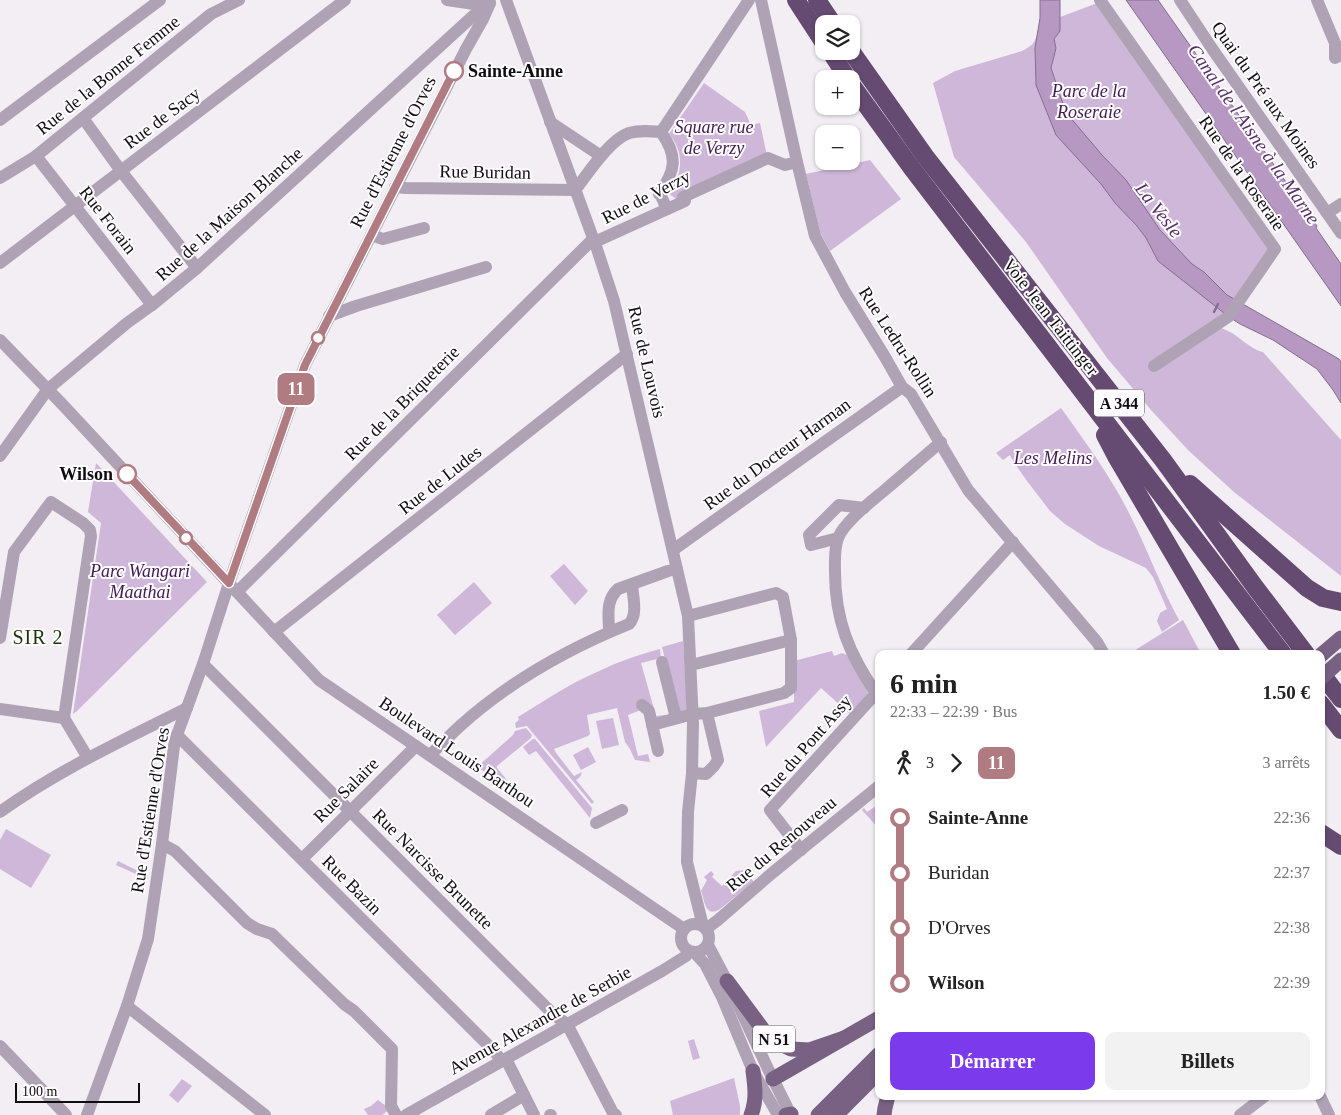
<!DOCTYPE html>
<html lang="fr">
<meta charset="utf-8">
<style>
body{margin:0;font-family:Georgia,serif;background:#f2f2f2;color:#222;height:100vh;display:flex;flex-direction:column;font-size:19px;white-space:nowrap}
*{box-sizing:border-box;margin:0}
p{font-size:16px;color:#767676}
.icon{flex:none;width:28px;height:28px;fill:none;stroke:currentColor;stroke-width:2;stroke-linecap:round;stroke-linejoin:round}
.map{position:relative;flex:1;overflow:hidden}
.side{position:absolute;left:875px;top:650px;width:450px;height:450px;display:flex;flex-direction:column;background:#fff;border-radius:10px;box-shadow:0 1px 4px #0004}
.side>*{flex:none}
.badge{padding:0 10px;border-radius:8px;font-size:18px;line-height:32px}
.controls{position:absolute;left:815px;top:15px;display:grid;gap:10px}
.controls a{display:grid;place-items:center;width:45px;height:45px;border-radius:10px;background:#fff;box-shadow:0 1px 4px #0004;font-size:25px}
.scale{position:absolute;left:15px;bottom:12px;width:125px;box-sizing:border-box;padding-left:5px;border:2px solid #0e0d0f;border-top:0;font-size:14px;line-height:18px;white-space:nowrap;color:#0e0d0f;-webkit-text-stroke:4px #fefcff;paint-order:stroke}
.map>.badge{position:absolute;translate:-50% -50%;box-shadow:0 0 0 2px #fff}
.legs{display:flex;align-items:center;gap:8px;height:55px;padding:0 15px;font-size:16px}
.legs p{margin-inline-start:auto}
.summary{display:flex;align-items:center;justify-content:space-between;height:85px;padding:0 15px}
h1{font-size:28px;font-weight:700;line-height:38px}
.primary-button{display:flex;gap:10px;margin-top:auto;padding:10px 15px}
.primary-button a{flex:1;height:58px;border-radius:10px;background:#7c3aed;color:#fff;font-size:20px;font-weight:700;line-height:58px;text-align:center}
.primary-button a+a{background:#f2f2f2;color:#222}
ul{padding:0 15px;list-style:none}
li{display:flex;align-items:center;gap:18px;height:55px;font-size:19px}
li i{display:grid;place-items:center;width:8px;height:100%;margin:0 6px;background:currentColor}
li i::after{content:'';width:12px;height:12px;margin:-6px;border:4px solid;border-radius:50%;background:#fff}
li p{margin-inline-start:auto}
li:first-child i{background:linear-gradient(#0000 50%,currentColor 0)}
li:last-child i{background:linear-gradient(currentColor 50%,#0000 0)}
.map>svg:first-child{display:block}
.green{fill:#ceb7d8}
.water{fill:#b698c3;stroke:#846e8d}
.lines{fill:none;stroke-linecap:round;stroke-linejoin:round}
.stream{stroke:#846e8d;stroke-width:2.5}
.minor{stroke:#afa2b5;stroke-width:12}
.major{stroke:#796183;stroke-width:15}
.highway{stroke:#654a71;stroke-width:18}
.major-bridge{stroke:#796183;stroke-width:15}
.line-1-casing{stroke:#fff;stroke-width:11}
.line-1{stroke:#b07c81;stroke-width:8}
.stop-1-dot{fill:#fff;stroke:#b07c81;stroke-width:2.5}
.labels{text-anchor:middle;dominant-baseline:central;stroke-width:4;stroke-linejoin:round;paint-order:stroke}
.shield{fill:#fefcff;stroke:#565557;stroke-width:1}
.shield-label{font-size:16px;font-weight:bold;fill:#0e0d0f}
.stop-label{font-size:18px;font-weight:bold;fill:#0e0d0f;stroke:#fefcff;text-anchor:start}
.street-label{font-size:18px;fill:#0e0d0f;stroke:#fefcff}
.park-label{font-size:18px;font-style:italic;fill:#411b50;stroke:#fefcff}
.water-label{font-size:19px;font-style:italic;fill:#552e64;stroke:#fefcff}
.quarter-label{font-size:20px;letter-spacing:1px;fill:#193505;stroke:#fefcff}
</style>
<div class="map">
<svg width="1341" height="1115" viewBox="0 0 1341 1115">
<rect width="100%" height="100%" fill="#f2eef4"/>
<g class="green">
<path d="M1100,2L1269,250L1225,315L1213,324C1219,327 1226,330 1232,333C1240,338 1254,351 1263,352L1341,440V576L1234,492L1189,451L1151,410L1107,358L1026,242L954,157L933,83L955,71L1022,51C1036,44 1036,40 1039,25Z"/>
<path d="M704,83L745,112L751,125L760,123L767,156L676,199L668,193C683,176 685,152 669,134Z"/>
<polygon points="870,160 901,199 830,251 820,232 806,174"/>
<path d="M1061,408C1086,443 1112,478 1131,517C1148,551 1161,587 1179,620L1162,632L1157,621L1160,613L1167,609L1153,577L1146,568L1099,546L1065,524L1050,511L1027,481L1013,461L1010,455L1003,460L996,453Z"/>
<polygon points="96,463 207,582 77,711 73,714 101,523 88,512"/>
<polygon points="564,564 588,591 575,605 550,576"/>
<polygon points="474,582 492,603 455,635 437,615"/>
<polygon points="1183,620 1201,654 1129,654"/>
<polygon points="683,641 687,706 686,710 678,713 662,647"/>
<path d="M660,649L661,658L641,663L656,716L673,714L657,720L641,710L628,715L638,756L648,754L650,762L635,760L630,749L625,742L617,708L587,715L590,734L588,736L554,749L556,753L574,776L582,772L580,777L576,780L594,802L592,804L527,726L516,728L515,723L519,720L518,717C544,701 569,684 597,672C617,662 638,655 660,649Z"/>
<polygon points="832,651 834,656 842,653 847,655 868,691 867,696 850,714 821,688 766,747 759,711 794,702 794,661"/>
<polygon points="613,718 619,745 602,749 596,721"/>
<polygon points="526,728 532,735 531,738 497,766 497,768 506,779 507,781 502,783 477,767 513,735 515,731"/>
<polygon points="533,739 535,739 592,808 590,818 536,751 529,755 523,747"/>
<polygon points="588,747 596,762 581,770 573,755"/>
<polygon points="879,804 879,829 862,810 864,808 867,812"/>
<polygon points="6,829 51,855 31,888 0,869 0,840"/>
<polygon points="118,861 148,876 147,879 116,865"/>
<path d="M744,870L754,882L720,909C705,918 705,901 701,891L707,880L704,877L711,871L714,874L712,877L722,886L736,871Z"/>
<polygon points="694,1039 700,1058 693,1060 688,1041"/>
<polygon points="734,1078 740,1106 740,1115 673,1115 670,1101"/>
<polygon points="182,1079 192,1086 178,1103 169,1095"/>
<polygon points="378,1100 386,1106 389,1110 382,1115 368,1115 364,1109 371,1106"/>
</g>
<g class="water">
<polygon points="1040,0 1060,0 1060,31 1054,39 1056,48 1051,68 1062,101 1069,116 1102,155 1126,180 1160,230 1192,264 1204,272 1227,295 1339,359 1341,362 1341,403 1333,390 1317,369 1273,340 1240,324 1229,317 1158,261 1146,238 1137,226 1115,203 1101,184 1056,135 1036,85 1035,48 1040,18"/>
<polygon points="1126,0 1158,0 1317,226 1316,228 1341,264 1341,306"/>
</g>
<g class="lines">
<polyline class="stream" points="1214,312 1218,304"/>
<g class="minor">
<polyline points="447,0 474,4 490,3"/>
<polyline points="506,0 597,249 614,301 688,616 693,723 692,773 688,812 687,862 703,926"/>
<polyline points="761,0 797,162 815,236 845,292 885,357 902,387 911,394 968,490 1097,642 1104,654"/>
<polyline points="1100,0 1275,249 1228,317 1154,366"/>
<polyline points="1180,0 1213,50 1341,233"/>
<polyline points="1317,0 1335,43 1335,58 1341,55"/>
<polyline points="83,118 121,171 197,268"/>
<polyline points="0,120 160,0"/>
<polyline points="550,122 601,156"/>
<polyline points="661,132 749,0"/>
<polyline points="36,156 152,305"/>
<polyline points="0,178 36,156 211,14 239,0"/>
<path d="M395,187L406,188L575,190C588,174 609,140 629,133C639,130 650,131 661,132C678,156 676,171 659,194L661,196L667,209"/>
<polyline points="1327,213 1341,204"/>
<polyline points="371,235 383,239 424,228"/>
<polyline points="594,244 599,240 685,201 683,197 768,158 785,165 797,162"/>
<polyline points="0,263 345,0"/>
<polyline points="329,316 356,306 486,267"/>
<polyline points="0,340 62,404 319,680 684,929"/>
<polyline points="0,456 48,389 127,323 152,305 197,268 473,16 489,3"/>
<polyline points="838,538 811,545 809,535 839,505 864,508"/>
<polyline points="673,550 902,387"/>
<polyline points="237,592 593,239"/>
<polyline points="274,632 627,354"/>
<path d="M609,632C609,616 605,601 618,589L668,571L677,569"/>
<polyline points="0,638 14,552 51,502 83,523 90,530 91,536 64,718"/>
<polyline points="911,654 1013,542"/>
<polyline points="662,662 676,718"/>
<polyline points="203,664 554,1015 567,1024 613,1113 616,1115"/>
<polyline points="691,665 791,640"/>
<path d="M876,693C849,654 835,620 835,572C835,562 834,549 838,538C845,521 872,501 886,489C904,474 922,458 941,442"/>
<polyline points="642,705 649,711 658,751"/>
<polyline points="0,709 64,718"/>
<polyline points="64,718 88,758"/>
<polyline points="652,725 693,714 707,713 784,693 791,688 791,640 783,597 776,593 688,616"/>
<polyline points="177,735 492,1049 502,1061"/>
<path d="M430,755C440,746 450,735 460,726C510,681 567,649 629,624C638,615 633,597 632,585"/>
<polyline points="692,773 706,774 714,766 718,760 707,713"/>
<path d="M0,812C58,770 124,740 187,708"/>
<polyline points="596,823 622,810"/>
<polyline points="162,844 175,851 247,923 257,929 272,934 344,1004 354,1011 392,1049 391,1106 396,1115"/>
<polyline points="801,850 770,810 879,690"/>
<polyline points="302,859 416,746"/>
<circle cx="695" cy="938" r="14"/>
<polyline points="706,929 718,920 771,874 879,786"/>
<polyline points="708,945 727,981 769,1071 791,1115"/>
<polyline points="694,952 705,964 722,997 753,1071 778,1115"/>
<polyline points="127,1006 265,1115"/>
<polyline points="0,1046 66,1115"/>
<polyline points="506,1059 534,1115"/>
<polyline points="1320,1096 1329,1115"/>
<polyline points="87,1115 127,1006 148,939 162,844 174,746 177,735 203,664 229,583 305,365 466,49 483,19 490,3"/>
<polyline points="406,1115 662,971 686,956 688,951"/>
<polyline points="491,1115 524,1095"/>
<polyline points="550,1115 551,1115"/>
<polyline points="1240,1115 1265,1096"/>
</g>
<g class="major">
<polyline points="1321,655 1341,638"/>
<polyline points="727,981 764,1031 778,1043 791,1049 809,1050 844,1038"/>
<polyline points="773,1079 879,1018"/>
<path d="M751,1115C757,1100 755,1086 753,1071"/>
<polyline points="786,1115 791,1114"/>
<polyline points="818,1115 879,1054"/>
<polyline points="836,1115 879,1072"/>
<polyline points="884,1115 885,1108 888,1096"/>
</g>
<g class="highway">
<polyline points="796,0 824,43"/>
<polyline points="817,0 833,24"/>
<polyline points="830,51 848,79"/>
<polyline points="851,51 925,156 1163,460 1255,587 1306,654"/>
<polyline points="851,84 911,167 1283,654"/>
<polyline points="1105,435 1117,458 1232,654"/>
<polyline points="1190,484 1307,588 1323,598 1341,602"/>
<polyline points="1321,673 1341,699"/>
<polyline points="1321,704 1341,730"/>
<polyline points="1321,833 1341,846"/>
</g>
<polyline class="major-bridge" points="1321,678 1341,660"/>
</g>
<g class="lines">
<defs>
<polyline id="line-1" points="127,474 229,583 305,365 454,71"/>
</defs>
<use href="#line-1" class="line-1-casing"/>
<use href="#line-1" class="line-1"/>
</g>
<g class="stop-1-dot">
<circle cx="454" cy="71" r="9"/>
<circle cx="318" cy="338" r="6"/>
<circle cx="127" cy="474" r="9"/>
<circle cx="186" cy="538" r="6"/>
</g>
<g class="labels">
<g class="shield">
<rect x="1094" y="389.5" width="50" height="27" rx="4"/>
<rect x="753" y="1025.5" width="42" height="27" rx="4"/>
</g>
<g class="shield-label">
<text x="1119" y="403">A 344</text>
<text x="774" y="1039">N 51</text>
</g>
<g class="stop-label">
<text x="468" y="71">Sainte-Anne</text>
<text x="113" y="474" text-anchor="end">Wilson</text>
</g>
<g class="street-label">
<text transform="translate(108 75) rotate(-39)">Rue de la Bonne Femme</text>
<text transform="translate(1266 95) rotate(55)">Quai du Pré aux Moines</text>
<text transform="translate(162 118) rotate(-37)">Rue de Sacy</text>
<text transform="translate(393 152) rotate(-63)">Rue d'Estienne d'Orves</text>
<text transform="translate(485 172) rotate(1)">Rue Buridan</text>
<text transform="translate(1242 173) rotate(55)">Rue de la Roseraie</text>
<text transform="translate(646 197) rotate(-27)">Rue de Verzy</text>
<text transform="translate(229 214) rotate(-42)">Rue de la Maison Blanche</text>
<text transform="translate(108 220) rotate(52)">Rue Forain</text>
<text transform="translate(1051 317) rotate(52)">Voie Jean Taittinger</text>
<text transform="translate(898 342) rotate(57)">Rue Ledru-Rollin</text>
<text transform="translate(647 362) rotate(77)">Rue de Louvois</text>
<text transform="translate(402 403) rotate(-45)">Rue de la Briqueterie</text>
<text transform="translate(777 454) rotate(-36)">Rue du Docteur Harman</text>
<text transform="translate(440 480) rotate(-38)">Rue de Ludes</text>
<text transform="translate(806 746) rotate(-49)">Rue du Pont Assy</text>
<text transform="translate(457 752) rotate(34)">Boulevard Louis Barthou</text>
<text transform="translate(346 790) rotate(-45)">Rue Salaire</text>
<text transform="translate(150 810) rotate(-81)">Rue d'Estienne d'Orves</text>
<text transform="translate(781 844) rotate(-40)">Rue du Renouveau</text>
<text transform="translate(433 869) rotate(45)">Rue Narcisse Brunette</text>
<text transform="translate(352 885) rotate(45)">Rue Bazin</text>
<text transform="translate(540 1020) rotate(-29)">Avenue Alexandre de Serbie</text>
</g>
<g class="park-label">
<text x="1089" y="91">Parc de la<tspan x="1089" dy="21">Roseraie</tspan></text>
<text x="714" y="127">Square rue<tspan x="714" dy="21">de Verzy</tspan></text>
<text x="1053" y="458">Les Melins</text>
<text x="140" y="571">Parc Wangari<tspan x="140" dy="21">Maathai</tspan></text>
</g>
<g class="water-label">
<text transform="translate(1254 134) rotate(55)">Canal de l'Aisne à la Marne</text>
<text transform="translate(1159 210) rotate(52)">La Vesle</text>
</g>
<g class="quarter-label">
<text x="38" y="637">SIR 2</text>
</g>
</g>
</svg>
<div class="controls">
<a><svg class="icon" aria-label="layers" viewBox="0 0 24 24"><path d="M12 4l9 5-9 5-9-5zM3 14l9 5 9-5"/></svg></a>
<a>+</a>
<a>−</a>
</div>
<div class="scale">100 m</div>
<b class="badge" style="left:296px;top:389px;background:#b07c81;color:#fff">11</b>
<section class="side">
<div class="summary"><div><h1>6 min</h1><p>22:33 – 22:39 · Bus</p></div><b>1.50 €</b></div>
<div class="legs"><svg class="icon" aria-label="walk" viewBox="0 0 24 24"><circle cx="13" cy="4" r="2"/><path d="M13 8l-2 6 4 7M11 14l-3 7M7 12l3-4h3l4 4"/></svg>3<svg class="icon" aria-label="forward" viewBox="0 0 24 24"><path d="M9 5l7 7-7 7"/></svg><b class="badge" style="background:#b07c81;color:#fff">11</b><p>3 arrêts</p></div>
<ul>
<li><i style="color:#b07c81"></i><b>Sainte-Anne</b><p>22:36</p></li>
<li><i style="color:#b07c81"></i><span>Buridan</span><p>22:37</p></li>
<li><i style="color:#b07c81"></i><span>D'Orves</span><p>22:38</p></li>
<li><i style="color:#b07c81"></i><b>Wilson</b><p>22:39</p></li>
</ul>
<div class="primary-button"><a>Démarrer</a><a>Billets</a></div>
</section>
</div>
